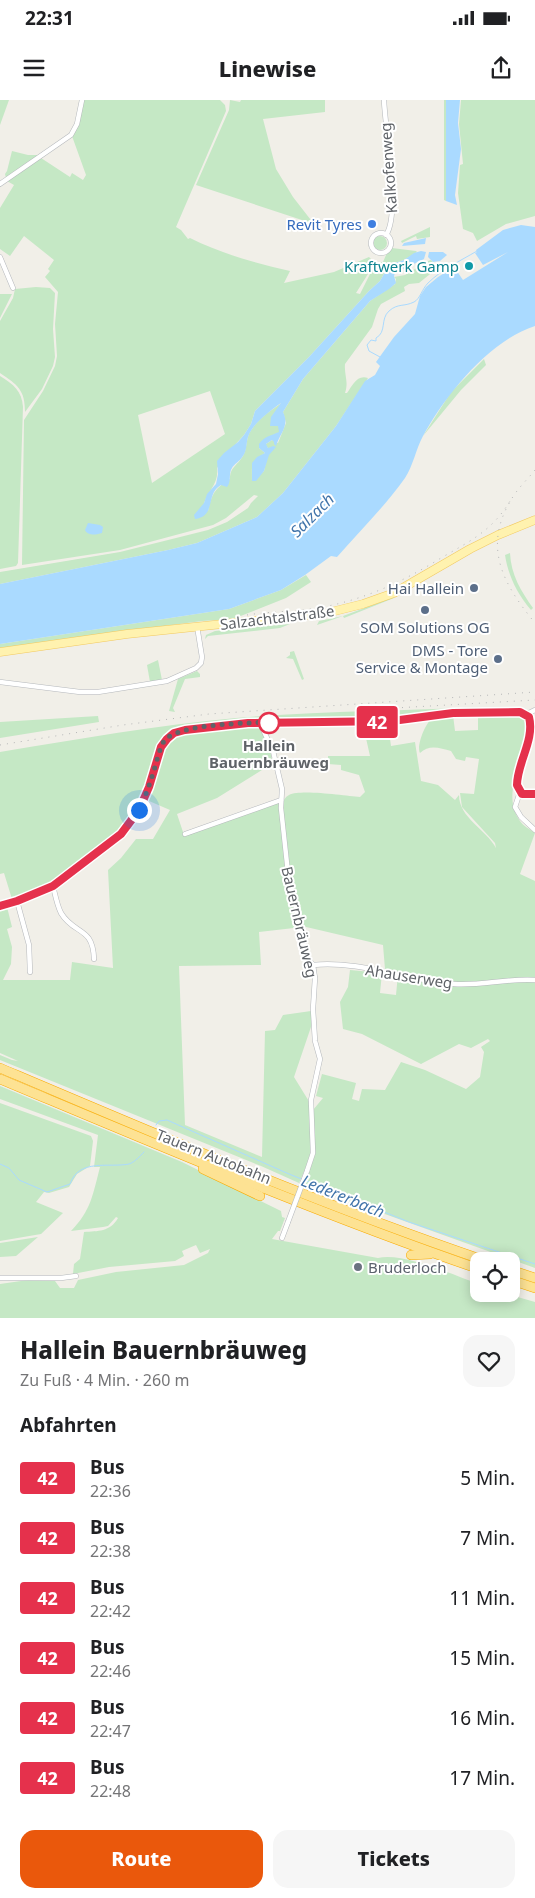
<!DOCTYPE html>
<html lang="de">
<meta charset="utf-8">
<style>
body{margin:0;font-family:"Noto Sans",sans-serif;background:#f6f6f6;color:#202124;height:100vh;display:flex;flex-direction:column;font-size:19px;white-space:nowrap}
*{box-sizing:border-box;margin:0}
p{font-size:16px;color:#757577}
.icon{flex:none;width:28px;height:28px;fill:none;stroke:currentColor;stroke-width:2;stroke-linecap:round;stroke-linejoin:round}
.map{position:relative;height:1218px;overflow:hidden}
.details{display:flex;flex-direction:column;background:#fff;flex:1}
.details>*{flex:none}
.badge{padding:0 10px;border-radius:4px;font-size:18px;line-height:32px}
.tools{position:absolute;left:470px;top:1152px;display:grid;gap:10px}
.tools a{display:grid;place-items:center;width:50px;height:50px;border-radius:10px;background:#fff;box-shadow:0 2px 12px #0003;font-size:25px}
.you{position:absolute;width:25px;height:25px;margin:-12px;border:4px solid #fff;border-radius:50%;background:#1a73e8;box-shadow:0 0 0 8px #1a73e833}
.map>.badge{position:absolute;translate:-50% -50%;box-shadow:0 0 0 2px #fff}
h2{padding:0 20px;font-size:19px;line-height:45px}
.round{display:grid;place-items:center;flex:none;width:52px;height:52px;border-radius:15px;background:#f6f6f6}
.summary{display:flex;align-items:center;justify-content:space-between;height:85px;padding:0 20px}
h1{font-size:24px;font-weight:800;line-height:38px}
.action{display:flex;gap:10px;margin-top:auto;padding:10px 20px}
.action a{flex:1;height:58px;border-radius:15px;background:#ea580c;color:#fff;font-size:20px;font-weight:800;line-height:58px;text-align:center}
.action a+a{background:#f6f6f6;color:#202124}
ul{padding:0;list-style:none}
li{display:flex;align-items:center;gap:15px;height:60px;padding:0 20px}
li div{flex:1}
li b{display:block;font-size:19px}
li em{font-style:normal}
li .badge{min-width:55px;font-weight:700;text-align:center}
.status{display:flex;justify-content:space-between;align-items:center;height:35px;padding:0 25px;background:#fff;direction:ltr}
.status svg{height:14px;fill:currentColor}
header{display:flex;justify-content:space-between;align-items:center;height:65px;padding:0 20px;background:#fff;font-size:22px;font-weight:800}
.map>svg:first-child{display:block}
.green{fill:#c5e8c5;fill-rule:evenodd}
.water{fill:#aadaff}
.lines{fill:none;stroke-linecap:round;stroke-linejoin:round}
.stream{stroke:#aadaff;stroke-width:1}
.minor-casing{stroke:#b5b8bc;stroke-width:5.5}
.tertiary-casing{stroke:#b5b8bc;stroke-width:7}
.primary-casing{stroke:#f2c960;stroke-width:9}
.motorway-casing{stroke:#f9ab00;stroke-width:10}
.minor{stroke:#fff;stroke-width:4.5}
.tertiary{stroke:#fff;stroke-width:5.5}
.primary{stroke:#fff2af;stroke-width:8}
.motorway{stroke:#fde293;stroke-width:9}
.rail{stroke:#b6b7b8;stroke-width:1;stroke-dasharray:1 6;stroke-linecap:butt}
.minor-bridge-casing{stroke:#b5b8bc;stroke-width:5.5;stroke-linecap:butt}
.minor-bridge{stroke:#fff;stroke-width:4.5}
.line-casing{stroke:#fff;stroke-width:11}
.line{stroke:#e5314c;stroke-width:8}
.walk{stroke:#5f6368;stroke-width:5;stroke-dasharray:0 9}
.shop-dot{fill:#3f7fe0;stroke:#fff;stroke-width:2}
.culture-dot{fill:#0f9aa8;stroke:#fff;stroke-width:2}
.service-dot{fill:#5c6f8a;stroke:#fff;stroke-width:2}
.stop-dot{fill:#fff;stroke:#e5314c;stroke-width:2.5}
.worship-dot{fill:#6b7280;stroke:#fff;stroke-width:2}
.labels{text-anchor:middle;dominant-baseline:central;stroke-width:4;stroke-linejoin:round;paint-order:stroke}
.street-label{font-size:15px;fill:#5f6368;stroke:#fff}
.shop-label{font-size:15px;fill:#366cbe;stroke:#fff;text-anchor:end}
.culture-label{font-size:15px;fill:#0d838f;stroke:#fff;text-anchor:end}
.service-label{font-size:15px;fill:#4e5e75;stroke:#fff;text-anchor:end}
.stop-label{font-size:15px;font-weight:bold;fill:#5f6368;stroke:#fff}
.worship-label{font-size:15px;fill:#5b616d;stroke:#fff;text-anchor:start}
.water-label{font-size:16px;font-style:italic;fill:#4174aa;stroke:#fff}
</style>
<div class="status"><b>22:31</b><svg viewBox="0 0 49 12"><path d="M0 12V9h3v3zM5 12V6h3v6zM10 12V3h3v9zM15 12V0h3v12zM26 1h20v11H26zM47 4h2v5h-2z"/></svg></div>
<header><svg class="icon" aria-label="menu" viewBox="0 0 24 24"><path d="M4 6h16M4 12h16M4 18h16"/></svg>Linewise<svg class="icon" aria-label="share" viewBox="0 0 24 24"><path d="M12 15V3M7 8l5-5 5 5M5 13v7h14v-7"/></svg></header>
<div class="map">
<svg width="535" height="1218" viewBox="0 0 535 1218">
<rect width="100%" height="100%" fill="#f1efe8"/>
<g class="green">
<polygon points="0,0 9,0 0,25"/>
<path d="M83,0H220L225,5L226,11L176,127L181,130L188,139L190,138C222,154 255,163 290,171L284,183L334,172L369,157L371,159L368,174L356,193L360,194L376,162H383L386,155L392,148L416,151L417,152L404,160L389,165L380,181L369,191L309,257L255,311L251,324L244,335L233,347L217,368C219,383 209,390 204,403L208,411C212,394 214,389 230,379C230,367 237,366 243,356C247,349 246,341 249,334C256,320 270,311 283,302L276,325H278L280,329L279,333L273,335L259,348L265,353C250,364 252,362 252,381L264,371L269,349L266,346V344L272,340L278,343L286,323L283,312L303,279L370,201L395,184L396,179L394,177L405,175L428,161L431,160L436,166L435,170L419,183L409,184L404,187L405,191L381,204L378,209L372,227L345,264C344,275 349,282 345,293H347C352,286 357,274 368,278L336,326L283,393L257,417L197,443L168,450L0,484V472L120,452L208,430L227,422L248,408L251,403L258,396L254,395L226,418L213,425L120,450L22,465L24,320L43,291L55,266L57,256L55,224L58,192L45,177L50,171L48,169L54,160L24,136L10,156L0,149V108L14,85L7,81L41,58L70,77L72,73L83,80L86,75L72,36L79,22ZM210,291L225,334L152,383L138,315Z"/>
<polygon points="230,0 240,2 241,0 325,0 325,12 263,19 276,69 293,97 314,124 196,85 229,10"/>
<polygon points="444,0 446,0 446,101 444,100"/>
<polygon points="461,0 535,0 535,116 506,124 477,141 473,133 463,129 458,93 460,65 463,64 459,24"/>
<polygon points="12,51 28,55 38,55 6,78 5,74 7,71"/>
<polygon points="430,127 430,137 417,139 416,136 402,143 401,141"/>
<circle cx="380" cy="143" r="7"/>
<path d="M36,187L50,188L55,193L53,229L55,257L53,266L42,289L25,312C25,290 18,285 0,273V221L13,198L15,189Z"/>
<polygon points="0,194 12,194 0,218"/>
<polygon points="484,259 486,265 461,290 423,336 451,292"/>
<path d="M0,276C13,284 22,291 23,307L18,463L16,466L0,469Z"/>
<path d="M510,453C511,475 521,491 533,508L531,510C517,494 508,475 505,455Z"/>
<polygon points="306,475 311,482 286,498 233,519 202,521 0,548 0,544 229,509 281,490"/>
<polygon points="394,497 394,498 344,518 343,516 317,525 319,521 343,516"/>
<polygon points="290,524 280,528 208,536 205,539 206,535 215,531"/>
<polygon points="294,551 304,579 302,580 293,559 286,558 290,555 290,552"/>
<polygon points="158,560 162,580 150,582 147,565"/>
<polygon points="197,571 200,574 200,577 185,579 173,608 175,612 169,611 178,579"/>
<path d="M483,607L403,617C396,614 382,616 376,619L244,621L186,627L173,630L168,633L160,643L151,675L139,703L125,726L115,736L59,778L28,794L12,799L4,773L0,774V652C79,639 157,625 236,618C318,611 401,611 483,607Z"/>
<path d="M478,614L521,615L527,622C531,655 498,690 520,721C523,726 530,729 535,733L520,774L535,781V879L473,883L444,881L385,869L383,845L302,826L289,774L282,705C283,701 285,697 289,695C301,689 345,696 360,697L365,692L359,675L341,670V665L328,664V656H370L363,625L388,624L391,646L415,642L421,681L438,685L455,700L459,695C459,718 486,729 496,748L495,743L462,707L460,693L474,694L479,659L466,657L465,661L456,659L451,651C440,648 429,644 420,653C416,646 426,621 433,618C439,615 447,616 453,615L455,631L478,630Z"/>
<polygon points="98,616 99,622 0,638 0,622"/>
<path d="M255,626C267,630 270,651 273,663L217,698L177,714L184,735L279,702L297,825L294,828L259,832L261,865L179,866L185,1025L262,1057L265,931L275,930L283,915L311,911L312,924L294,977L310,1003L311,1048L309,1060L299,1083L261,1066L0,960V955L12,960L18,961L0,953V809L7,807L12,827L7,829L12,847L11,864L3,880H70L72,862L113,868L108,770L121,758L136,739H153L170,710L149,701L148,698L163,649L170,639L185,633Z"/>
<path d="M350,870L382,873L380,893L396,895L398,874L440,884L535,882V1168L304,1085C317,1056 315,1041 313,1010L323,998L316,996L322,974L356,983L352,999L359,1001L362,989L385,990L401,962L425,970L466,989L480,977L484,952L481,947L490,941L488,939L471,948L459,944L421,964L362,934L343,929L340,902L348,887Z"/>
<path d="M0,986L182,1062L281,1111L282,1117L285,1118L280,1131H278L272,1139L378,1158C403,1152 453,1175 479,1184V1194H507L535,1202V1218H0V1184L28,1180L55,1181L60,1188H74L78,1180L116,1172L184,1165L208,1153L210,1149L200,1153L196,1145L182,1151L184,1156L175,1161L109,1167L73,1174L74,1164L80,1159L84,1132C98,1131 110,1132 118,1118L116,1117L108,1126L103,1127L71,1131C91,1111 93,1094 100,1067H94L98,1035L0,999Z"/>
<polygon points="0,1003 91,1036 93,1041 90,1066 77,1074 69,1087 49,1093 44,1092 36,1102 63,1113 41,1134 0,1141"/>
<polygon points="38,1137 16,1156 0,1157 0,1143"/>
</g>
<g class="water">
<polygon points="446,0 460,0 458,23 461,49 455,95 457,105 446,101"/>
<path d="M521,125L535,127V226C490,240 445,295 423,336C416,349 413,366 405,378C385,406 360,431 337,457L331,456L305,475L281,490L229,509L0,544V484L168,450L197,443L257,417L283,393L336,326L365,281L375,275L380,266L376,262L394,237L415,214L420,196L426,187L438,177L454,167L463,180L508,152L483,165L475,153L477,152L476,150L503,130Z"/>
<polygon points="426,138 425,144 402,146 404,143"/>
<path d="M421,151L426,152L424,159L395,173L394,176L396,183L389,189L370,201L303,279L283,312C290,326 280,333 276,346L274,344V342L272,340L266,344L268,348L273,346L276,347L269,355L264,371L256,381H252V363L257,357L265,353L259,348V344C265,336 270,336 279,332L278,326H270L271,317L281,303C270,311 252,324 248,337C246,344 247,350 243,356C240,361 234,364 232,368C228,374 232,381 227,387L221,385C205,394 217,416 195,419L194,415L204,403L207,394L216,384L218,374L217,361L224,353L238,342L244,335L251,324L255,311L309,257L369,191L380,181L389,165L404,160L414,153Z"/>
<polygon points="429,152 443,152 447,155 440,161 433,162 428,157"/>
<path d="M88,423L100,425L103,427L102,433C96,435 88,436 85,430Z"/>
</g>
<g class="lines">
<g class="stream">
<path d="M380,257L369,251L367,245L371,240L376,241V238C387,232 380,219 389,211C398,203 404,207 414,202C420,199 422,189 428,183C441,170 460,161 477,151"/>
<polyline points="156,1025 159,1021 167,1020 289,1074 409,1122 535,1164"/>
<path d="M0,1064L9,1068L19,1080L47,1092L70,1084C79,1058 109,1068 129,1064C135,1062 140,1056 144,1052"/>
</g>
<defs>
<g id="minor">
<path d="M384,0C385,30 401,113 386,135"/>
<polyline points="0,84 71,35 77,24 82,0"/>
<circle cx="381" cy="143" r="10"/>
<polyline points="0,157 13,188"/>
<polyline points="0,582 80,592 98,592 167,581 196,568 201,563 202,557 197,526"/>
<polyline points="527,614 535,610"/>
<polyline points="260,623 273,651 282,689 281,708 288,773 305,847 309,860 313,865 315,878 313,909 315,941 320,959 311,1000 313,1053 307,1071"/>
<polyline points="520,692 515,707 521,717 535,730"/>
<polyline points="185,734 281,700"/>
<path d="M53,786C55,794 57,805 61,813C74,835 93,826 94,859"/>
<polyline points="17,801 29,845 30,872"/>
<path d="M313,865C359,860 409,881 454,884C481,886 508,878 535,880"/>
<polyline points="282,1138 288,1122"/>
<polyline points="0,1178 61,1178 76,1176"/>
</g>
<path id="tertiary" d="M0,806L17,801L53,786L121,734L139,710L149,687L161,647L167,639L174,633L185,630L248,623L392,621L453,613L521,612L529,617C535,640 517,663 517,685L522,694H535"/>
<polyline id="primary" points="0,552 127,534 327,513 363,504 394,493 470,449 498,435 535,420"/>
<g id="motorway">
<path d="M0,968C160,1036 321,1105 486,1161"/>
<path d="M0,979C158,1045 317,1113 479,1169"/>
<polyline points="203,1069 260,1096"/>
<polyline points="411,1155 430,1154"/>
<polyline points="511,1170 535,1178"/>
<polyline points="511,1180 535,1188"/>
</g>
</defs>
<use href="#minor" class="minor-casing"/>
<use href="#tertiary" class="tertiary-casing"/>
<use href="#primary" class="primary-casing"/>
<use href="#motorway" class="motorway-casing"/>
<use href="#minor" class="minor"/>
<use href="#tertiary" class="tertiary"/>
<use href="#primary" class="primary"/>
<use href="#motorway" class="motorway"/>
<g class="rail">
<path d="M535,370C527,380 517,389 511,400C482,448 504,485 535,523"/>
<path d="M247,515C272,511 298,512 323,507C366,499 404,481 441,458C470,441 492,431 510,401"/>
<polyline points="395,608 535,600"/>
<polyline points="0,645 123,625 209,614 535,592"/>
</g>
<defs>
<polyline id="minor-bridge" points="288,1122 307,1071"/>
</defs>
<use href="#minor-bridge" class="minor-bridge-casing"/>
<use href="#minor-bridge" class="minor-bridge"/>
</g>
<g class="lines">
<defs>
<path id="line" d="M0,806L17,801L53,786L121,734L139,710L149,687L161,647L167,639L174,633L185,630L248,623L392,621L453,613L520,612L529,617C535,640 517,663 517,685L522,694H535"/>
</defs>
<use href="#line" class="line-casing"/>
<use href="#line" class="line"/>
<path class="walk" d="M139,710C145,697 150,684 154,670C157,661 159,650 164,641C177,623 253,623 276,622L269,623"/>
</g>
<circle class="shop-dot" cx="372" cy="124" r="5"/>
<circle class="culture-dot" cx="469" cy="166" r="5"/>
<g class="service-dot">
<circle cx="474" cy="488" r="5"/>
<circle cx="425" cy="510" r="5"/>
<circle cx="498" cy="559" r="5"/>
</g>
<circle class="stop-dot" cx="269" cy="623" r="10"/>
<circle class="worship-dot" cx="358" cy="1167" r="5"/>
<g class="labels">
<g class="street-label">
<text transform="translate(388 68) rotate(-94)">Kalkofenweg</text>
<text transform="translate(277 517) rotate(-7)">Salzachtalstraße</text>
<text transform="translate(300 822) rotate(77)">Bauernbräuweg</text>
<text transform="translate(409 876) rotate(9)">Ahauserweg</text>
<text transform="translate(214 1056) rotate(22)">Tauern Autobahn</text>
</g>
<g class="shop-label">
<text x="362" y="124">Revit Tyres</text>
</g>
<g class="culture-label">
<text x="459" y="166">Kraftwerk Gamp</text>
</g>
<g class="service-label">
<text x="464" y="488">Hai Hallein</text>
<text x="425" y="527" text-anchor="middle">SOM Solutions OG</text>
<text x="488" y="550">DMS - Tore<tspan x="488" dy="17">Service &amp; Montage</tspan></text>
</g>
<g class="stop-label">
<text x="269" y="645">Hallein<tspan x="269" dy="17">Bauernbräuweg</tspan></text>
</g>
<g class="worship-label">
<text x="368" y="1167">Bruderloch</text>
</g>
<g class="water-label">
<text transform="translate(312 415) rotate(-45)">Salzach</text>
<text transform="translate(343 1096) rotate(22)">Ledererbach</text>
</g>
</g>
</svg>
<div class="tools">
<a><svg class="icon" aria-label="locate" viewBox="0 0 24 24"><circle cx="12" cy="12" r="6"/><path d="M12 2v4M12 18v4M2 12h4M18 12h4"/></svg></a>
</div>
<div class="you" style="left:139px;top:710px"></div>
<b class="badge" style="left:377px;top:622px;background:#e5314c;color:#fff">42</b>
</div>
<section class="details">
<div class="summary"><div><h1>Hallein Bauernbräuweg</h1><p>Zu Fuß · 4 Min. · 260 m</p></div><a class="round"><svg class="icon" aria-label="heart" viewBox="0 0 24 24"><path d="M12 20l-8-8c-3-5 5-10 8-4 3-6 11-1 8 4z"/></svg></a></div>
<h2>Abfahrten</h2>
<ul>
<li><span class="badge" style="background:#e5314c;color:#fff">42</span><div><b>Bus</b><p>22:36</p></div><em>5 Min.</em></li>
<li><span class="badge" style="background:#e5314c;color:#fff">42</span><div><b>Bus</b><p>22:38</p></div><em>7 Min.</em></li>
<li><span class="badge" style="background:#e5314c;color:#fff">42</span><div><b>Bus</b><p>22:42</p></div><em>11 Min.</em></li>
<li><span class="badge" style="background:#e5314c;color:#fff">42</span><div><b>Bus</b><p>22:46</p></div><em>15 Min.</em></li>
<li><span class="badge" style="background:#e5314c;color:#fff">42</span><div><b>Bus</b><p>22:47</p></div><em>16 Min.</em></li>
<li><span class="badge" style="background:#e5314c;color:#fff">42</span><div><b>Bus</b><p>22:48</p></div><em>17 Min.</em></li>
</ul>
<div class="action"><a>Route</a><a>Tickets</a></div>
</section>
